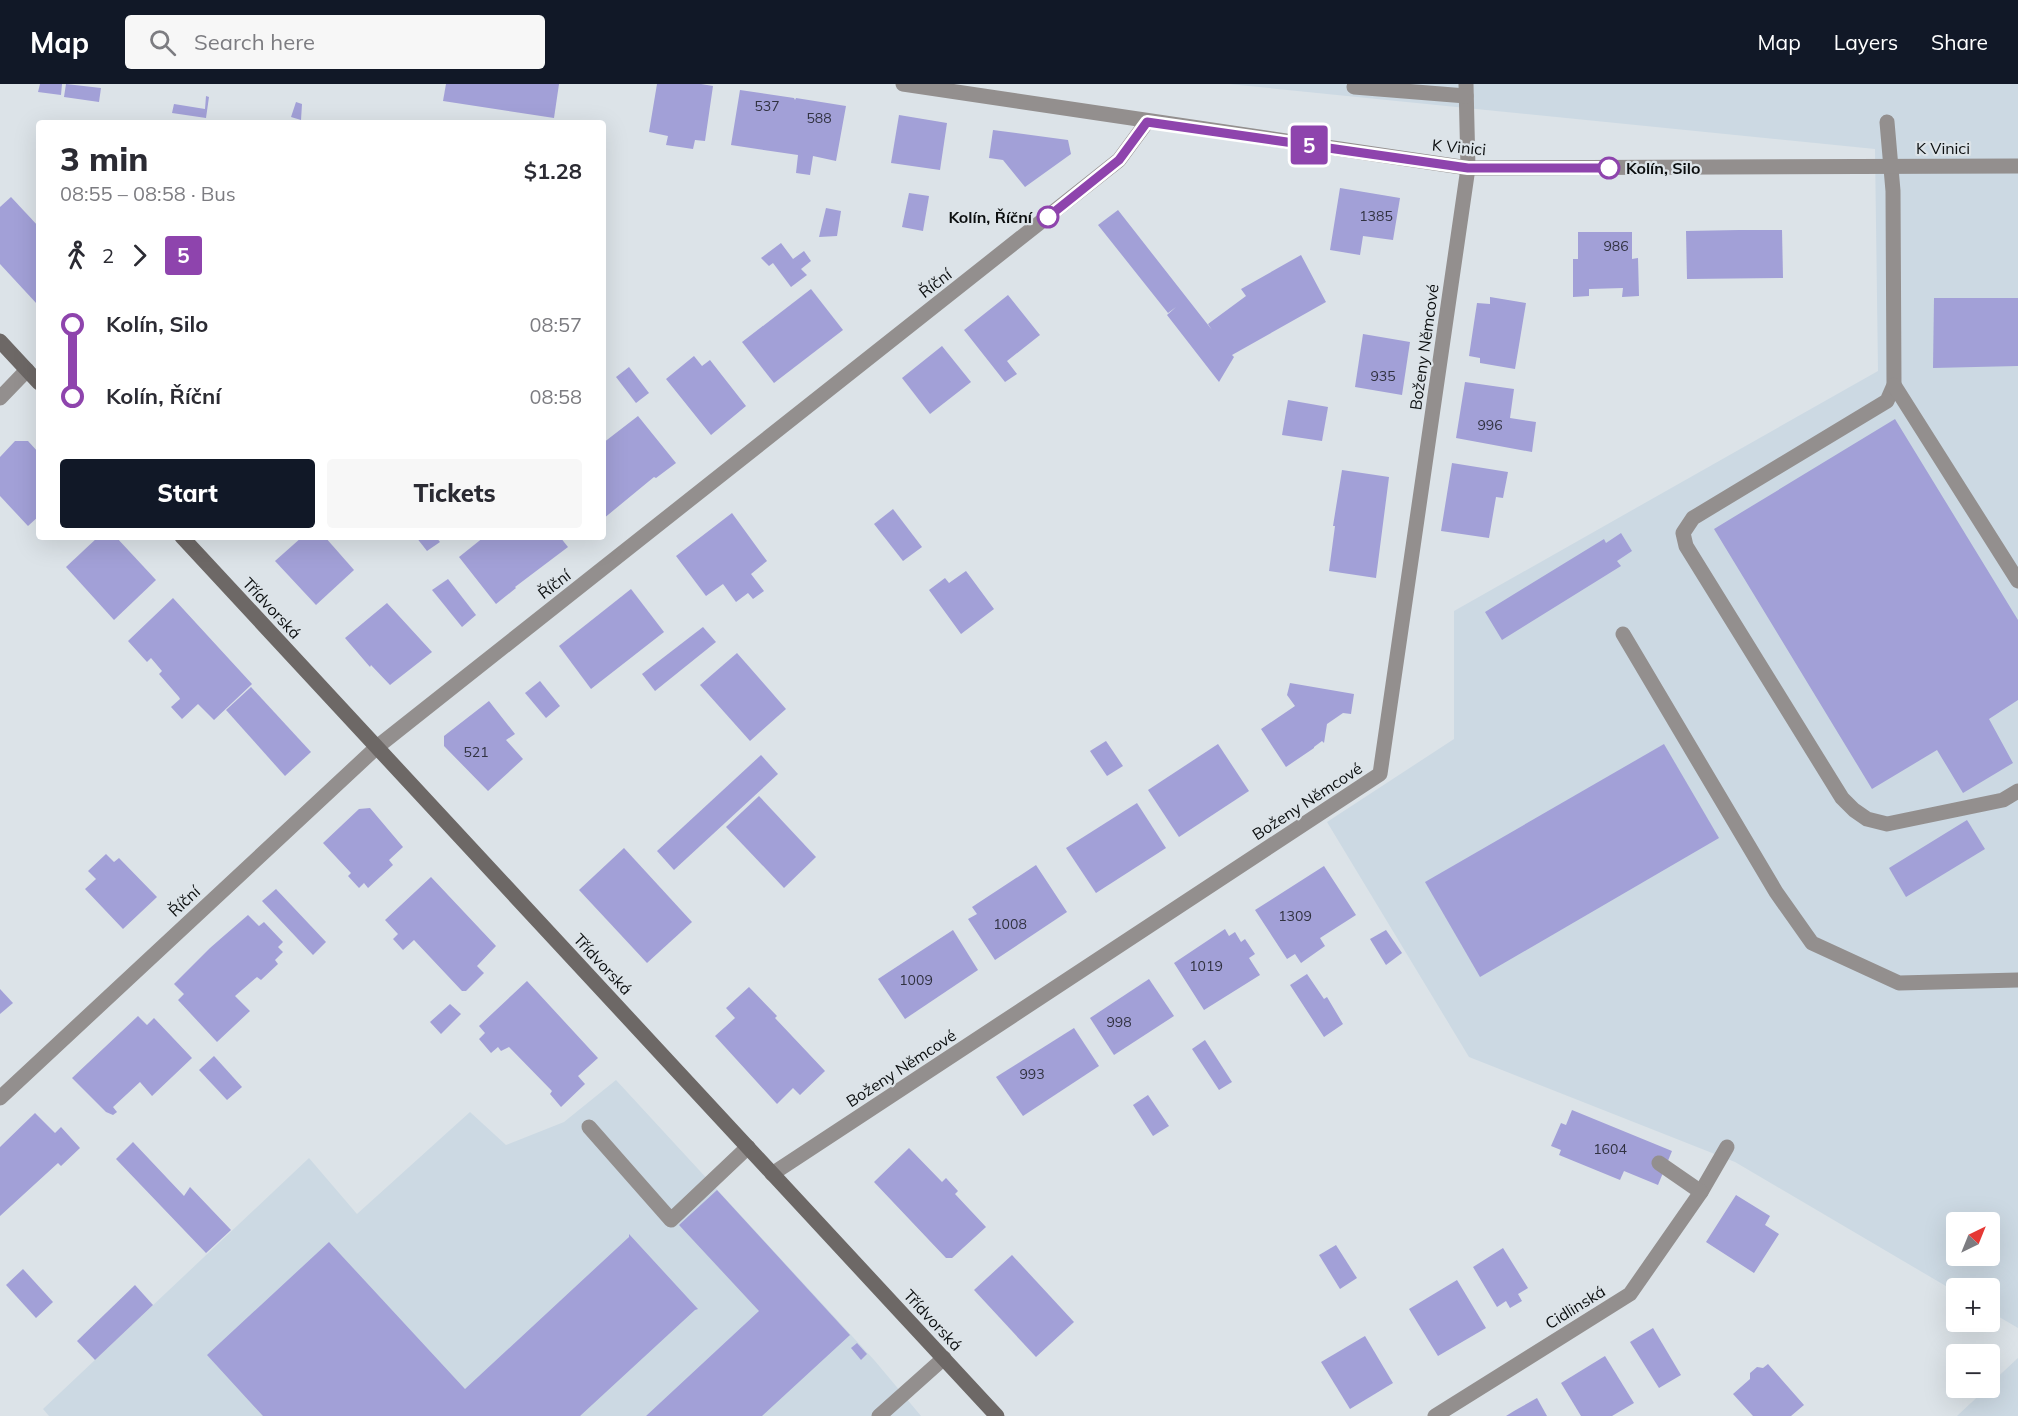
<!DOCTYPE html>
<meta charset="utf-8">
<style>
body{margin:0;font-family:Mulish,sans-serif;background:#f7f7f7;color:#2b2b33;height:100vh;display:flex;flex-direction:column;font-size:22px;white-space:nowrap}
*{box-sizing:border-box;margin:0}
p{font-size:20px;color:#7c7c81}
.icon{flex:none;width:33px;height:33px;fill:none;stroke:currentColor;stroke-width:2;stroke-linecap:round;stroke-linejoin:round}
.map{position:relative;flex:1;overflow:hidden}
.side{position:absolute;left:36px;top:36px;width:570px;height:420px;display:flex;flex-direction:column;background:#fff;border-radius:6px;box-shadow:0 6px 24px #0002}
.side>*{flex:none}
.badge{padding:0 12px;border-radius:4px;font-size:21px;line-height:39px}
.needle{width:39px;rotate:43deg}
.fabs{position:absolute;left:1946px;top:1128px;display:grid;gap:12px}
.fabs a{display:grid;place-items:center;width:54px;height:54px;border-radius:6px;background:#fff;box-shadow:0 6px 24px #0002;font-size:30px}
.map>.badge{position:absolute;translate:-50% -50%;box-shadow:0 0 0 3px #fff}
.legs{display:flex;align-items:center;gap:9px;height:66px;padding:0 24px;font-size:20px}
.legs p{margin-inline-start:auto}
.summary{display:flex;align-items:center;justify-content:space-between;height:102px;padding:0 24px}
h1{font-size:33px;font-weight:800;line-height:45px}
.action{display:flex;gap:12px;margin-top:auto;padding:12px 24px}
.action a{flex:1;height:69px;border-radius:6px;background:#111827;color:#fff;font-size:24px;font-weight:800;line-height:69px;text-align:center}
.action a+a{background:#f7f7f7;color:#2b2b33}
ul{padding:0 24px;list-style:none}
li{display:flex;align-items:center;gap:21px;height:72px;font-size:22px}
li i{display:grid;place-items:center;width:9px;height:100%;margin:0 8px;background:currentColor}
li i::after{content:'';width:15px;height:15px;margin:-8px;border:4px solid;border-radius:50%;background:#fff}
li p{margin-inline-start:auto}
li:first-child i{background:linear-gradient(#0000 50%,currentColor 0)}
li:last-child i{background:linear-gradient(currentColor 50%,#0000 0)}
header{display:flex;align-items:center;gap:36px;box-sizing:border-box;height:84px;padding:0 30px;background:#111827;color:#fff}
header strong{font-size:28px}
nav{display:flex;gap:33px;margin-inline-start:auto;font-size:21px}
.search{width:420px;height:54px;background:#f7f7f7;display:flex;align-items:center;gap:15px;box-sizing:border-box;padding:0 21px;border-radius:6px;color:#7c7c81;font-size:22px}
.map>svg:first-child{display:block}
.built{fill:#ccd9e3;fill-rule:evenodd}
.building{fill:#a2a0d7}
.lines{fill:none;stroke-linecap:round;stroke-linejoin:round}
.lane{stroke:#938f8e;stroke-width:15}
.street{stroke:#938f8e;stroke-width:15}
.secondary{stroke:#6d6866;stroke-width:15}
.line-1-casing{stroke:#fff;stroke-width:14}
.line-1{stroke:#8e44ad;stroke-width:9}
.stop-1-dot{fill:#fff;stroke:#8e44ad;stroke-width:3}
.labels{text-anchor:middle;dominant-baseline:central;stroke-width:4.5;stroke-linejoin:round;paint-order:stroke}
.number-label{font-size:14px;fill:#313241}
.street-label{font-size:16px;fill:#0b0e0f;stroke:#dce3e8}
.stop-label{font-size:16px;font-weight:bold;fill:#0b0e0f;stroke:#dce3e8;text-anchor:start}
</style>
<header>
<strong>Map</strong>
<div class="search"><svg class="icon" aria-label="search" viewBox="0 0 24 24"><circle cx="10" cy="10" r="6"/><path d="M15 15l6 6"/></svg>Search here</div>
<nav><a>Map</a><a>Layers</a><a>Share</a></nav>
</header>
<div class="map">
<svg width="2018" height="1332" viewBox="0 0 2018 1332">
<rect width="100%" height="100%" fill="#dce3e8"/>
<g class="built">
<path d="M1229,0H2018V1244L1989,1227V1204H1956V1208L1735,1078L1469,973L1327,738L1454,655V527L1878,287L1875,65ZM1956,1138H1989V1172H1956Z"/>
<polygon points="616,996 875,1277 921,1332 49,1332 43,1325 309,1074 357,1130 470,1028 506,1061 564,1038"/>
<polygon points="2018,1274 2018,1332 1957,1332 1987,1304 1989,1304 1989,1301"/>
</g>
<g class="building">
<polygon points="40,0 62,0 61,11 38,8"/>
<polygon points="66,0 101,4 99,18 64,13"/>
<polygon points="446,0 559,0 554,34 443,17"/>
<polygon points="657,0 701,0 713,2 705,57 695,56 693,65 666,61 668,52 649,48"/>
<polygon points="740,6 794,14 795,16 796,14 846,22 836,77 813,72 810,91 796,89 798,71 731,61"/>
<polygon points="206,12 209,13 206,34 172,29 174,20 205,25"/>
<polygon points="296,18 302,20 301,36 291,33"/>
<polygon points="899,31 947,39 940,86 891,79"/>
<polygon points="993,46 1068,56 1071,70 1025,103 1003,76 989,74"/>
<polygon points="1340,104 1400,114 1393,156 1363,152 1360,171 1330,166"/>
<polygon points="909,109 929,112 923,147 902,143"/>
<polygon points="11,113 39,143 39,218 37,220 0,180 0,123"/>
<polygon points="826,124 841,127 837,152 819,153"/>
<polygon points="1118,126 1212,246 1208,240 1246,212 1241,205 1301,171 1326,218 1232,271 1234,273 1219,298 1167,231 1176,223 1168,229 1098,141"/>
<polygon points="1739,146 1782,146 1783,194 1687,195 1686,147"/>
<polygon points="1578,148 1632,148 1632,175 1638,174 1639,212 1622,213 1623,204 1589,205 1589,212 1573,213 1573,175 1578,175"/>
<polygon points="781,159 793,175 804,167 811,177 801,185 807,191 791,203 773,179 769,182 761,174"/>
<polygon points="811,205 843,246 774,299 742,258"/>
<polygon points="1008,211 1040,251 1007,277 1017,290 1005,298 964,246"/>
<polygon points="1490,213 1526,219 1515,285 1480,279 1480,274 1469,272 1477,219 1490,220"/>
<polygon points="1934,214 2018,214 2018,282 1933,284"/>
<polygon points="1363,250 1410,258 1402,311 1355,303"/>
<polygon points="942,262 971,298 930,330 902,294"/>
<polygon points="694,272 702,282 710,276 746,322 711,351 666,295"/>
<polygon points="629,283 649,309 636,319 616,293"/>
<polygon points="1465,298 1514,305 1510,334 1536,338 1532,368 1456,354"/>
<polygon points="1288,316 1328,323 1322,357 1282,351"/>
<polygon points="638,332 676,379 656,394 654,393 603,435 603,359"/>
<polygon points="1895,335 2018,536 2018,616 1989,635 2013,679 1963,709 1937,666 1872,705 1714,445"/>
<polygon points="15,357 28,357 39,369 39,432 28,442 0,412 0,373"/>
<polygon points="1452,379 1508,388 1503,414 1496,413 1489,454 1441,447"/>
<polygon points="1342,386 1389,393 1376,494 1329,487 1335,442 1333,442"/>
<polygon points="893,425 922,463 903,477 874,440"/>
<polygon points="732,429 767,477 751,490 764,507 753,515 748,509 736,518 723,500 706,512 676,472"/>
<polygon points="1621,449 1632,467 1617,477 1621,482 1502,556 1485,528 1604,455 1606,459"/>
<polygon points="98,453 116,453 156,496 114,536 66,483"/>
<polygon points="302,453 325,453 354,486 316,521 275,477"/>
<polygon points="416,453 436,453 440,458 427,467"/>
<polygon points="484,453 560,453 568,463 515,503 516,504 496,520 459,473"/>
<polygon points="966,487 994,525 961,550 929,506 945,494 949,499"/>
<polygon points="448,495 476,531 462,543 432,506"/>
<polygon points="631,505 664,548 591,605 559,562"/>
<polygon points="173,514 252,600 214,636 198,620 182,635 171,623 180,615 179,613 159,590 162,587 151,574 147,578 128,557"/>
<polygon points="387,519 432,568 390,601 371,581 370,583 345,554"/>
<polygon points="703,543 716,558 655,607 642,590"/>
<polygon points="737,569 786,625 750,657 700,601"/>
<polygon points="540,597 560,622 546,634 525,609"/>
<polygon points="1290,599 1354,610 1351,630 1343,629 1327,640 1324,659 1322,657 1314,663 1314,664 1286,683 1261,645 1295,622 1287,611"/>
<polygon points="251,603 311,668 285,692 226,626"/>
<polygon points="489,617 515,650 506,656 523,675 488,707 444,662 444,652"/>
<polygon points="1106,657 1123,682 1107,692 1090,667"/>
<polygon points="1218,660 1249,707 1179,753 1148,706"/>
<polygon points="1664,660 1719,754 1480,893 1425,798"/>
<polygon points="761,671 778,690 674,786 657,767"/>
<polygon points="759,712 816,773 784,804 726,743"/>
<polygon points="1137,719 1166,764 1096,809 1066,764"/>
<polygon points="370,724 403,763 389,776 393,781 368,804 364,799 359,804 348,792 351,789 323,759 359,725"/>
<polygon points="1967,736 1985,765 1906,813 1889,784"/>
<polygon points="624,764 692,838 647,879 579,806"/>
<polygon points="106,770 114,778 119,774 157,813 123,845 85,805 96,795 88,787"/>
<polygon points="1036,781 1067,828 995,876 968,835 977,830 972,823"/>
<polygon points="1324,782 1356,831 1320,854 1325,862 1301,879 1295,870 1287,875 1255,826"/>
<polygon points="431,793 496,862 477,882 484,889 466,907 462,907 414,856 403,866 393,855 398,850 385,836"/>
<polygon points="276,805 326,858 313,871 262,817"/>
<polygon points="248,831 259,842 264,838 283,858 278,863 283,868 275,876 278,880 261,896 257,893 235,912 250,927 217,958 178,916 184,910 174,900 210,864"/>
<polygon points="1225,845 1229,852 1235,848 1241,858 1245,855 1255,870 1249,874 1260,891 1204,926 1174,879"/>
<polygon points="953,846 978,886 905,935 878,895"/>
<polygon points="1386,846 1402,869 1386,881 1370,855"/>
<polygon points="1307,890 1324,915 1327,913 1343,940 1324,953 1290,901"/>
<polygon points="1149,895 1174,932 1114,971 1090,934"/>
<polygon points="527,897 598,974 578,992 585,1000 561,1023 550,1010 552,1007 509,963 501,967 498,963 491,969 479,955 485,949 479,942"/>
<polygon points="749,903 777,932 775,934 825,987 800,1011 793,1004 777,1020 715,952 735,934 726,924"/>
<polygon points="0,905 13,919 0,930"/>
<polygon points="450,920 461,930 441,950 430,938"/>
<polygon points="138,932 147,941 154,934 192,974 152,1012 140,998 113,1023 117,1028 113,1031 106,1028 72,994"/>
<polygon points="1074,944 1099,982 1023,1032 996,993"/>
<polygon points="1205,956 1232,998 1219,1006 1192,965"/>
<polygon points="214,972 242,1003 227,1016 199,986"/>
<polygon points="1148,1011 1169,1042 1153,1052 1133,1021"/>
<polygon points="1572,1026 1672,1067 1658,1101 1624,1087 1620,1096 1559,1071 1561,1066 1551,1062 1561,1039 1566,1041"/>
<polygon points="35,1029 55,1049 61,1043 80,1064 61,1082 58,1079 0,1132 0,1063"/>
<polygon points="133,1058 184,1112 190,1103 231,1146 206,1169 116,1075"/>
<polygon points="909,1064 942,1098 946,1094 958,1107 955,1110 986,1143 952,1174 946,1174 874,1098"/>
<polygon points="717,1106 850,1251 762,1332 646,1332 759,1227 679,1141"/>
<polygon points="1736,1111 1770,1132 1765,1141 1779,1150 1754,1189 1706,1158"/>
<polygon points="629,1150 698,1225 695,1226 580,1332 263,1332 207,1271 329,1158 465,1305 629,1153"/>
<polygon points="1336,1161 1357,1194 1340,1205 1319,1171"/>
<polygon points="1503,1164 1528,1204 1518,1210 1522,1217 1510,1224 1506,1217 1497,1223 1473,1183"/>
<polygon points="1012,1171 1074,1238 1036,1273 974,1206"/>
<polygon points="23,1185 53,1218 36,1234 6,1201"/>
<polygon points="1457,1196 1486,1244 1438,1272 1409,1225"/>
<polygon points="135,1201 153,1221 95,1276 77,1257"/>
<polygon points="1653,1244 1681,1291 1659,1304 1630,1258"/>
<polygon points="1365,1252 1393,1299 1350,1325 1321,1278"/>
<polygon points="857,1259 867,1270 861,1276 851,1264"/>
<polygon points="1605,1272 1634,1319 1612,1332 1581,1332 1561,1299"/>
<polygon points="1768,1280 1804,1321 1791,1332 1753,1332 1733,1310 1750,1295 1750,1289 1757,1283 1763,1284"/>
<polygon points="1537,1314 1547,1332 1506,1332 1514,1327"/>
</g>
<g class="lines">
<g class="lane">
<polyline points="1466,0 1468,84"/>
<polyline points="1354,3 1466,12"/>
<polyline points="1887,38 1893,107 1894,301 1887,317 1693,434 1683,449 1686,462 1842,714 1854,726 1867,735 1887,740 2003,716 2018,707"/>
<polyline points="1894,301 2018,497"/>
<polyline points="1623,550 1776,808 1812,859 1899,899 2018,896"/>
<polyline points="589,1043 671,1136 748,1063"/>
<polyline points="879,1332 944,1274"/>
</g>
<g class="street">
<polyline points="903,0 1468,84 2018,82"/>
<polyline points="0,314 27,286"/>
<polyline points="0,1014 377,663 1119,76 1147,38"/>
<polyline points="772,1090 1380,690 1468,84"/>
<polyline points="1701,1108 1727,1063"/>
<polyline points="1435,1332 1630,1210 1701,1108 1659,1079"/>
</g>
<g class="secondary">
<polyline points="0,257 39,299"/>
<polyline points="182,453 997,1332"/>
</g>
</g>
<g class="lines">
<defs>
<polyline id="line-1" points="1048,133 1119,76 1147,38 1468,84 1609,84"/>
</defs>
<use href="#line-1" class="line-1-casing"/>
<use href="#line-1" class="line-1"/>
</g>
<g class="stop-1-dot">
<circle cx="1609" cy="84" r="10"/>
<circle cx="1048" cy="133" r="10"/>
</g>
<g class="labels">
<g class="number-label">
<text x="767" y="22">537</text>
<text x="819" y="34">588</text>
<text x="1376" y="132">1385</text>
<text x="1616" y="162">986</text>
<text x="1383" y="292">935</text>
<text x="1490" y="341">996</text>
<text x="476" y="668">521</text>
<text x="1295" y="832">1309</text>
<text x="1010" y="840">1008</text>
<text x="1206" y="882">1019</text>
<text x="916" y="896">1009</text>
<text x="1119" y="938">998</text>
<text x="1032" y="990">993</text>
<text x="1610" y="1065">1604</text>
</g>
<g class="street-label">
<text transform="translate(1459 63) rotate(5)">K Vinici</text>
<text x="1943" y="64">K Vinici</text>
<text transform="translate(935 199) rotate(-38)">Říční</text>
<text transform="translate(1424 263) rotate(-82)">Boženy Němcové</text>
<text transform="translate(554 500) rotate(-38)">Říční</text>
<text transform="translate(272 524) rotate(47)">Třídvorská</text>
<text transform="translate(1307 717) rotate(-33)">Boženy Němcové</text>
<text transform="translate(184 817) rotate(-43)">Říční</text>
<text transform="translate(603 880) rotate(47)">Třídvorská</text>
<text transform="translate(901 984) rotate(-33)">Boženy Němcové</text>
<text transform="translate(1575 1223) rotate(-32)">Cidlinská</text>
<text transform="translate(933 1236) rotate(47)">Třídvorská</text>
</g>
<g class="stop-label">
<text x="1626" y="84">Kolín, Silo</text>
<text x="1032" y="133" text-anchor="end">Kolín, Říční</text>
</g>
</g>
</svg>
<div class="fabs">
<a><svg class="needle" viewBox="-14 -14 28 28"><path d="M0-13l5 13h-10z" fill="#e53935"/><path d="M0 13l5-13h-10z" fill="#7c7c81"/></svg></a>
<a>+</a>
<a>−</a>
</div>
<b class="badge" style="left:1309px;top:61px;background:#8e44ad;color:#fff">5</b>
<section class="side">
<div class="summary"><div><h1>3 min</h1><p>08:55 – 08:58 · Bus</p></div><b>$1.28</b></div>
<div class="legs"><svg class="icon" aria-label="walk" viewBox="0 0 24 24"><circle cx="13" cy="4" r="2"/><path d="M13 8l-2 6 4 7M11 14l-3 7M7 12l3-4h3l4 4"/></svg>2<svg class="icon" aria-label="forward" viewBox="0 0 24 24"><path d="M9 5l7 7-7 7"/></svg><b class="badge" style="background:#8e44ad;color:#fff">5</b></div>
<ul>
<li><i style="color:#8e44ad"></i><b>Kolín, Silo</b><p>08:57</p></li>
<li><i style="color:#8e44ad"></i><b>Kolín, Říční</b><p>08:58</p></li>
</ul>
<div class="action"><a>Start</a><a>Tickets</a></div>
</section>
</div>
